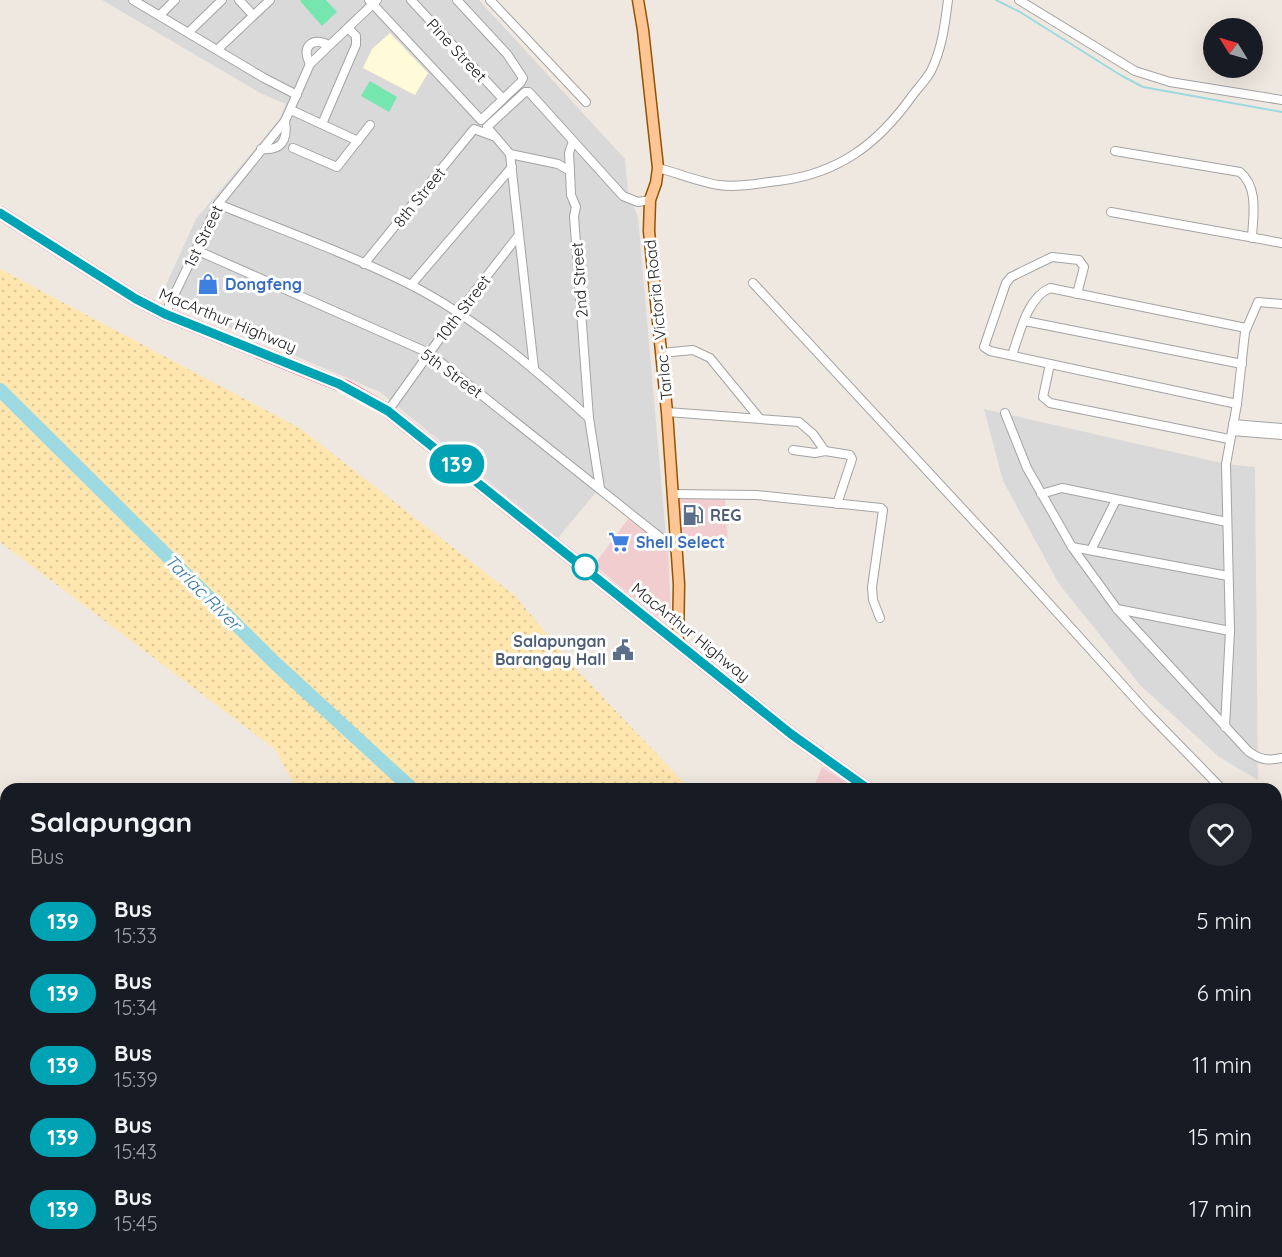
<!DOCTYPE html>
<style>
body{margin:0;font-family:Quicksand,sans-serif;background:#242831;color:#f1f3f6;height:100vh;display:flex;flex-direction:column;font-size:22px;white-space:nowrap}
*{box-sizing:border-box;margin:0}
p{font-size:20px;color:#9ea1a6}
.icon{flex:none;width:33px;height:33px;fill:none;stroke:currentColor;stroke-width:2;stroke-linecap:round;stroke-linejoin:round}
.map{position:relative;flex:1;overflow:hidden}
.sheet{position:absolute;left:0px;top:783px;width:1282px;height:474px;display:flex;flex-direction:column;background:#171b24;border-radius:18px 18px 0 0;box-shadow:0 6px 24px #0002}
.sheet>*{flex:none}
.badge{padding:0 12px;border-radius:20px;font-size:21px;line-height:39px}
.needle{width:39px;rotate:307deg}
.tools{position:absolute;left:1203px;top:18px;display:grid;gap:12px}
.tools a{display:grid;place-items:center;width:60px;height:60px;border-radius:50%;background:#171b24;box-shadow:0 6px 24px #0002;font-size:30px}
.map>.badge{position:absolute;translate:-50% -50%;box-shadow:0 0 0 3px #fff}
.round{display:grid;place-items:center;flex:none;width:63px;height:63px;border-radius:32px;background:#242831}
.head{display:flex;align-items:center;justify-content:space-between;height:102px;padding:0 30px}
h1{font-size:28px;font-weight:700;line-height:45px}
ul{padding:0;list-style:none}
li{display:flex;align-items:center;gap:18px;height:72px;padding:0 30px}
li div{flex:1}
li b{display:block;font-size:22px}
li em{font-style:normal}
li .badge{min-width:66px;font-weight:700;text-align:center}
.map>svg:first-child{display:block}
.residential{fill:#dad9d9}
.commercial{fill:#f2cdd0}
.education{fill:#fffbd9}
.sand{fill:url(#sand-dots)}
.pitch{fill:#76e6af}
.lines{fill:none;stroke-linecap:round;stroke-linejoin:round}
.stream{stroke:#9cd9e1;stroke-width:2}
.river{stroke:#9cd9e1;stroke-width:14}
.minor-casing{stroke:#a3a3a3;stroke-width:10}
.major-casing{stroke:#945300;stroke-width:13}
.highway-casing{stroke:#e71372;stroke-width:14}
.minor{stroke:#fff;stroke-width:8}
.major{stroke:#ffc695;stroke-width:10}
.highway{stroke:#ee80a0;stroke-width:12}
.line-casing{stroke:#fff;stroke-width:14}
.line{stroke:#00a3b4;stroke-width:9}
.stop-dot{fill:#fff;stroke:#00a3b4;stroke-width:3}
.labels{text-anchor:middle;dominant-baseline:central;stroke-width:6;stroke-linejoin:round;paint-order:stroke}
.street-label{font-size:16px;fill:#1c1c1c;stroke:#fff}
.shop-label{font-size:16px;font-weight:bold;fill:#366cbe;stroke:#fff;text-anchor:start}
.service-label{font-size:16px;font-weight:bold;fill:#4e5e75;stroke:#fff;text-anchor:start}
.water-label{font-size:18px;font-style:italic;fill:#3b7aa4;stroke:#fff}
</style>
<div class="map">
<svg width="1282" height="1257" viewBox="0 0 1282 1257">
<defs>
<pattern id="sand-dots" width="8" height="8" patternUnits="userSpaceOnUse" patternTransform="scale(1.5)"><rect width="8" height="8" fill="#ffe6ae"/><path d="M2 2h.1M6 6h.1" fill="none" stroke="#dac595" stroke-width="1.8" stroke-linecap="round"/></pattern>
</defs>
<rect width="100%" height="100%" fill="#efe8e1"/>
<g class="residential">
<polygon points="102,0 479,0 625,159 628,193 638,217 666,536 602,485 558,538 380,392 160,298 196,219 279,120 286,104 262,94"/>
<polygon points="984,409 1226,464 1255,467 1258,780 1219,757 1140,685 1059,584 1003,481"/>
<polygon points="257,1251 466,1251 472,1257 263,1257"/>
</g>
<g class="commercial">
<polygon points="677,494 725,497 728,544 679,538"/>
<polygon points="628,519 668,549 671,612 664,622 594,565"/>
<polygon points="822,767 846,783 842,789 813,789"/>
</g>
<polygon class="education" points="390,33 428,73 415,95 363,68 372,49"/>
<g class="sand">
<polygon points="0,269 301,429 515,596 577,670 690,789 297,789 275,749 0,542"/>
<polygon points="572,1251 1207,1251 1210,1257 577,1257"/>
</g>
<g class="pitch">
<polygon points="301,0 326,0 337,12 322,26 300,1"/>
<polygon points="370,81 397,97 389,112 361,96"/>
</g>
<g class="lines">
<polyline class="stream" points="996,0 1020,12 1122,76 1143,87 1282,112"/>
<g class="river">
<polyline points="0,390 275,663 412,789"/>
<polyline points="972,1251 977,1257"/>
<polyline points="131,1257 134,1251"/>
</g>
<defs>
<g id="minor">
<polyline points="133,0 264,78 297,95"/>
<polyline points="239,0 253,15"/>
<polyline points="369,0 481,120 521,82 523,78 507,54 457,0"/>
<polyline points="411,0 503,99"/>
<polyline points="490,0 586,102"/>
<polyline points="1019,0 1135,71 1170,82 1282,100"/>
<polyline points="160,15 175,0"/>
<polyline points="189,32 222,0"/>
<polyline points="218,49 270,0"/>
<path d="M310,64C301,46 312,37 329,45"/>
<polyline points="291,110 358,141"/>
<polyline points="322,124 356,45 356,36 348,28"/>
<polyline points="293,148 337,167 370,125"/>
<path d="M261,149C282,151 288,140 285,121"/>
<path d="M1115,151L1240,172C1259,188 1253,216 1252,238"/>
<polyline points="510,154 534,368"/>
<path d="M658,168C678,173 699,182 719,185C739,188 759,183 778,181C838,174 878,144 912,96C918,88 926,80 931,71C942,49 945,24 948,0"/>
<polyline points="570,171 569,153 573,141"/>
<path d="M218,204C282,230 349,254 411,285C477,319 535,369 589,418"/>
<polyline points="1111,212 1282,243"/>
<polyline points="196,250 429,353 676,550"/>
<polyline points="364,264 474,129 493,136"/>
<polyline points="753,283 997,546 1147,712 1222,789"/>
<polyline points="411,285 512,167"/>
<polyline points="1077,294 1084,267 1079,260 1052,257 1011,277 1006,283 984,347 990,351 1237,404"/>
<polyline points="165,314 218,204 285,121 310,64 377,0"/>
<polyline points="1025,321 1242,364"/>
<polyline points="661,353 693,350 710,358 760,419"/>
<path d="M1012,355C1020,333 1027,298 1050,288L1246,328"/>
<polyline points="1050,364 1043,397 1050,403 1229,439"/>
<polyline points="388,411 458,313 518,236"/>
<polyline points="667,412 799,422 813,434 825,451"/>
<path d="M1005,413L1027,468L1072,547L1117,609L1248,751C1260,760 1268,761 1282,758"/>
<polyline points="1233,424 1282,428"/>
<polyline points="1232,431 1282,435"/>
<polyline points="793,450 815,453 825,451 850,455 852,459 837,504"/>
<polyline points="600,488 589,418 574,216 576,207 571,195 570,171 558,164 510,154 487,127 525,92 529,92 623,196 638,202 650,200"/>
<polyline points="672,494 756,495 881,508 883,510 872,587 873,600 880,618"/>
<polyline points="1041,494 1062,488 1227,522"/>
<polyline points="1072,547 1228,576"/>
<polyline points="1091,550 1116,500"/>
<polyline points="1117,609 1230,631"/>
<polyline points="1225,727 1230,631 1226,464 1237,404 1245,332 1258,302 1282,304"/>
<polyline points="1276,841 1282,845"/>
<polyline points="1276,869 1282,870"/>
<polyline points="1276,914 1282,913"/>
<polyline points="0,1002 6,1005"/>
<polyline points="402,1251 410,1257"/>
<polyline points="447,1251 454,1257"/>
<polyline points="335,1257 342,1251"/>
<polyline points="370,1257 378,1251"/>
</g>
<polyline id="major" points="638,0 643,30 658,168 656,183 650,200 649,231 667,412 679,584 678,642"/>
<g id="highway">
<polyline points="0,213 136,299 165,314 346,387 388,411 791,734 868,789"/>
<polyline points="1276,1076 1282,1080"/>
</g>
</defs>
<use href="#minor" class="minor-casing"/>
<use href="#major" class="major-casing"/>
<use href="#highway" class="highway-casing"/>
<use href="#minor" class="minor"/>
<use href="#major" class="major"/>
<use href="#highway" class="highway"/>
</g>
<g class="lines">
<defs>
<polyline id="line" points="0,213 136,299 165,314 339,384 388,411 791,734 868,789"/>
</defs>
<use href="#line" class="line-casing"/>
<use href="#line" class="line"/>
</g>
<defs>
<symbol id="shop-bare" viewBox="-9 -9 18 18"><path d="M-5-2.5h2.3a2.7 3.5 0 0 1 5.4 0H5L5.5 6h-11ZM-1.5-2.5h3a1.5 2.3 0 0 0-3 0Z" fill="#3f7fe0" stroke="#fff" stroke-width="2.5" paint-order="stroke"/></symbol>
<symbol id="fuel-bare" viewBox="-9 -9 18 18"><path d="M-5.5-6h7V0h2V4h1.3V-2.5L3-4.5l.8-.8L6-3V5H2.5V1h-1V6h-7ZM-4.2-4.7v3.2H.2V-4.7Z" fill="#5c6f8a" stroke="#fff" stroke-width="2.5" paint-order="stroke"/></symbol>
<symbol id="supermarket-bare" viewBox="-9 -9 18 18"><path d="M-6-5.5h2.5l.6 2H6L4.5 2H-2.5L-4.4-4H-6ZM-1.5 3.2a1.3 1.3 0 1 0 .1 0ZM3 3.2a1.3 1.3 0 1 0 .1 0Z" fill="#3f7fe0" stroke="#fff" stroke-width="2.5" paint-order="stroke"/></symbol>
<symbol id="civic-bare" viewBox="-9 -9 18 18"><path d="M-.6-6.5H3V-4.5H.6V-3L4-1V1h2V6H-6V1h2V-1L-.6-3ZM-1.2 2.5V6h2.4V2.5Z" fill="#5c6f8a" stroke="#fff" stroke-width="2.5" paint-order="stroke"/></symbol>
</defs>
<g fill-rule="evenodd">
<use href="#shop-bare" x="193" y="269" width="30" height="30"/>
<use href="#fuel-bare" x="678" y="500" width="30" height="30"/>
<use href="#supermarket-bare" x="604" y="527" width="30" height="30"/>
<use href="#civic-bare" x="608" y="635" width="30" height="30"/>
</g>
<circle class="stop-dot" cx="585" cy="567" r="12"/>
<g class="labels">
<g class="street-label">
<text transform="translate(457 50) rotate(47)">Pine Street</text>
<text transform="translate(419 197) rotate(-51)">8th Street</text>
<text transform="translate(203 236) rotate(-64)">1st Street</text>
<text transform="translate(579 280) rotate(-94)">2nd Street</text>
<text transform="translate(463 308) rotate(-53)">10th Street</text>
<text transform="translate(228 320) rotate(22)">MacArthur Highway</text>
<text transform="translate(658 320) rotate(-96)">Tarlac - Victoria Road</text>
<text transform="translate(452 373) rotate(36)">5th Street</text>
<text transform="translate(691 632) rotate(39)">MacArthur Highway</text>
</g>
<g class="shop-label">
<text x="225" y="284">Dongfeng</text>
<text x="636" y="542">Shell Select</text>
</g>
<g class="service-label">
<text x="710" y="515">REG</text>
<text x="606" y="641" text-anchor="end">Salapungan<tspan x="606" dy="18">Barangay Hall</tspan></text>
</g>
<g class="water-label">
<text transform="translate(203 592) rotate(45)">Tarlac River</text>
</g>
</g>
</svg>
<div class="tools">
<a><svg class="needle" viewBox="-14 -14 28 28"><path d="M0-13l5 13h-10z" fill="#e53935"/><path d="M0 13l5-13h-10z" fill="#9ea1a6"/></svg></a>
</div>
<b class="badge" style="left:457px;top:464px;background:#00a3b4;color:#fff">139</b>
<section class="sheet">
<div class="head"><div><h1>Salapungan</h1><p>Bus</p></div><a class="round"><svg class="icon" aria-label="heart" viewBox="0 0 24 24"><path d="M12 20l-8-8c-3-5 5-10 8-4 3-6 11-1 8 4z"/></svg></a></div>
<ul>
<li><span class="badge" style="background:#00a3b4;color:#fff">139</span><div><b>Bus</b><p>15:33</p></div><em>5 min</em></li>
<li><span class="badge" style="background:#00a3b4;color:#fff">139</span><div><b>Bus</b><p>15:34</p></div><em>6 min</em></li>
<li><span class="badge" style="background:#00a3b4;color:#fff">139</span><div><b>Bus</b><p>15:39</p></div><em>11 min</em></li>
<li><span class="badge" style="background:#00a3b4;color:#fff">139</span><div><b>Bus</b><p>15:43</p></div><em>15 min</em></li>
<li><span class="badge" style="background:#00a3b4;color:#fff">139</span><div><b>Bus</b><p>15:45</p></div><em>17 min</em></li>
</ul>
</section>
</div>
